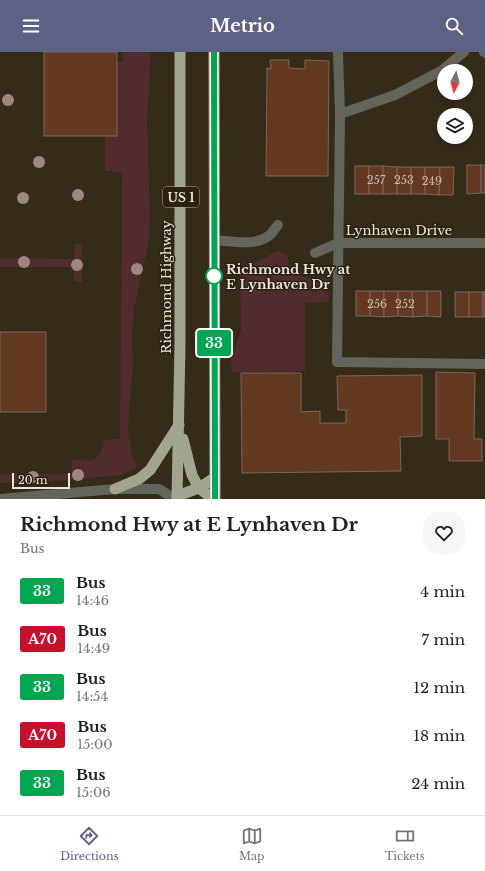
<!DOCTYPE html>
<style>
body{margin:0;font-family:"Libre Baskerville",serif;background:#f6f6f6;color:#202124;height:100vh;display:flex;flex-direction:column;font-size:15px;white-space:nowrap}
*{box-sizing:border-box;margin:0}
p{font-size:13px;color:#757577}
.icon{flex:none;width:22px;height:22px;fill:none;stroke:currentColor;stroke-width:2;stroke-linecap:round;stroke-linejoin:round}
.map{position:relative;height:447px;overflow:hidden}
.panel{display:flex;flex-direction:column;background:#fff;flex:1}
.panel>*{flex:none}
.badge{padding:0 8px;border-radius:3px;font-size:14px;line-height:26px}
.needle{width:26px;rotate:186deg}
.tools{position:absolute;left:437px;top:12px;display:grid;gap:8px}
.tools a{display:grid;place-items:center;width:36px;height:36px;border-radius:50%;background:#fff;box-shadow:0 2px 6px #0003;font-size:20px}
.scale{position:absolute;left:12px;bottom:10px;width:58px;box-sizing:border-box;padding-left:4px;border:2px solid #ece6da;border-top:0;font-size:11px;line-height:14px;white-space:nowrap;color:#ece6da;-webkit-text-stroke:3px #2b210f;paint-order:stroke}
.map>.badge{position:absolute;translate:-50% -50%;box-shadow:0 0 0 2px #fff}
.round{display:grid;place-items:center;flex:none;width:42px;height:42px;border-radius:16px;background:#f6f6f6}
.summary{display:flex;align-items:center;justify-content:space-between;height:68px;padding:0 20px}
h1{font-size:19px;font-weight:700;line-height:30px}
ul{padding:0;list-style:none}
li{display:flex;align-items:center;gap:12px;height:48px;padding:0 20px}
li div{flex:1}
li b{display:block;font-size:15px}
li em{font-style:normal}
li .badge{min-width:44px;font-weight:700;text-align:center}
header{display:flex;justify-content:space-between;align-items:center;height:52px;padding:0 20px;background:#5d6285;color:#fff;font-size:18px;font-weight:700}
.tab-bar{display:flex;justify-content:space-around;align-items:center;height:56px;border-top:1px solid #e0e0e0;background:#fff;font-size:11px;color:#757577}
.tab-bar a{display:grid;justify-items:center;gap:2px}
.tab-bar .selected{color:#5d6285}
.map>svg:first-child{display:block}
.green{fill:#512c2e}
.building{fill:#633922;stroke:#7c665a}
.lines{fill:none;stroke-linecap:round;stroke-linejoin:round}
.service{stroke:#63645b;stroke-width:10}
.minor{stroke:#63645b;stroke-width:10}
.tertiary{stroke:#63645b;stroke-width:10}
.trunk{stroke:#a2a690;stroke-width:11}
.tree{fill:#9f877f}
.line-casing{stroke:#fff;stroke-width:9}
.line{stroke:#00a651;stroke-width:6}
.stop-dot{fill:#fff;stroke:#00a651;stroke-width:2}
.labels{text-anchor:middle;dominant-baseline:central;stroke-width:3;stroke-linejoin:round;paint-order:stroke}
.number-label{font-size:11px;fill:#cabbac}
.shield{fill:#2b210f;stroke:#b2ab9d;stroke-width:1}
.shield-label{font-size:12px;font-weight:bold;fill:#ece6da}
.street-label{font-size:13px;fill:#ece6da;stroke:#2b210f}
.stop-label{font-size:13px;font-weight:bold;fill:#ece6da;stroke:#2b210f;text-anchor:start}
</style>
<header><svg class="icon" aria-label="menu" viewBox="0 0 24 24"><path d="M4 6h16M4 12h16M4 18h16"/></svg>Metrio<svg class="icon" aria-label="search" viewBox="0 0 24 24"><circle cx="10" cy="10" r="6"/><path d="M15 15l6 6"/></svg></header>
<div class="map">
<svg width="485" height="447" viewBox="0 0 485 447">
<rect width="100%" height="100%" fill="#352b19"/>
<g class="green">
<path d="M123,0H151L147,68L150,167L148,192L134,257L132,284L133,313L129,356L128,380L132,402L137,416L121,423L30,431H0V422H72V408C92,409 101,411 104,388L120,387L122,120L105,119V84H117V10H123Z"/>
<polygon points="75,192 82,192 82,230 74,229 74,215 0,215 0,206 74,207"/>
<path d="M277,199L287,202C288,206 288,212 290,215C299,228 316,227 329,226V250L305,251V319L232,320L231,308L241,278L240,216L246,212L259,209Z"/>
</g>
<g class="building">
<rect x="44" y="0" width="73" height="84"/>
<polygon points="270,8 289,8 289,16 305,17 305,8 329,9 328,124 266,124 267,16 271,17"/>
<polygon points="467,113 481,113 481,141 467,142"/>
<rect x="481" y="113" width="4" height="28"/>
<rect x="355" y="114" width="14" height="28"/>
<rect x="369" y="114" width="14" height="28"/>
<polygon points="383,114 397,115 397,142 383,142"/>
<rect x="397" y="115" width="14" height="27"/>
<rect x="411" y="115" width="14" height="27"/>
<polygon points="425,115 440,115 439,143 425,142"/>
<polygon points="440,115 454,115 453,143 439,143"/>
<rect x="356" y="239" width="14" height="25"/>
<polygon points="370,239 384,239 384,265 370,264"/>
<polygon points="384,239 398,239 398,264 384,265"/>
<polygon points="398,239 412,239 413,265 398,264"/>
<polygon points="412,239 427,239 427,264 413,265"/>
<polygon points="427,239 441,239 441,265 427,264"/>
<rect x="455" y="240" width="14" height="25"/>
<rect x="469" y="240" width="14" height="25"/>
<rect x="483" y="240" width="2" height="25"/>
<rect x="0" y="280" width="46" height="80"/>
<polygon points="436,320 475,321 474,387 482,387 482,409 449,409 449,387 436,387"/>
<polygon points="241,321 301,321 301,360 320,359 320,371 346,371 346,358 338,358 337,324 422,323 422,384 400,385 401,419 242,421"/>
</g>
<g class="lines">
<g class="service">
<polyline points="338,0 340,62 337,310 485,312"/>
<polyline points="484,0 485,1"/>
<polyline points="340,62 395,43 441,19 464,0"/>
<path d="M214,188C231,189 255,195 270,183C273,180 275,176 278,173"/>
</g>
<polyline class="minor" points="315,201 338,191 485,191"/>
<polyline class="tertiary" points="0,447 115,437 159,437 170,444"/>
<g class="trunk">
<polyline points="214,0 215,447"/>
<polyline points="183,387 192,423 199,436 213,447"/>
<polyline points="115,437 139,427 150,418 179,373"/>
<polyline points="177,444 199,436 214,426"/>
<polyline points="177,447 180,291 180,0"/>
</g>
</g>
<g class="tree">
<circle cx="8" cy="48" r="6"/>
<circle cx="39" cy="110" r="6"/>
<circle cx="78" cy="143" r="6"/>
<circle cx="23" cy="146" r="6"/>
<circle cx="24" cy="210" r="6"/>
<circle cx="77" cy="213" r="6"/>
<circle cx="137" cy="217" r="6"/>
<circle cx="78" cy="423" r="6"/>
<circle cx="33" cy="425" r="6"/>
</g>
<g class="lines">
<defs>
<polyline id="line" points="214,0 215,447"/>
</defs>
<use href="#line" class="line-casing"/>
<use href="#line" class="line"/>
</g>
<circle class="stop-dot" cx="214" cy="224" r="8"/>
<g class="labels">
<g class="number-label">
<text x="376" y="128">257</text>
<text x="404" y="128">253</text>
<text x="432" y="129">249</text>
<text x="377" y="252">256</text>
<text x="405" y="252">252</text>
</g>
<rect class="shield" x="163" y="135" width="36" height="20" rx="3"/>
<g class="shield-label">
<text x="181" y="145">US 1</text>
</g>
<g class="street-label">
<text x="399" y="178">Lynhaven Drive</text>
<text transform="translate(166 235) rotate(-90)">Richmond Highway</text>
</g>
<g class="stop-label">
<text x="226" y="217">Richmond Hwy at<tspan x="226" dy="15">E Lynhaven Dr</tspan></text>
</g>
</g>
</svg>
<div class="tools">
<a><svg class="needle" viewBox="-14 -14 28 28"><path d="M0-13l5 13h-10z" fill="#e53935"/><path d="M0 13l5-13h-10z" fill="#757577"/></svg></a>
<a><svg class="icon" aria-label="layers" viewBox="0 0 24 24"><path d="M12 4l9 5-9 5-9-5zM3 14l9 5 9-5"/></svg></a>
</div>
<div class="scale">20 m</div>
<b class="badge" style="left:214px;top:291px;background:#00a651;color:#fff">33</b>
</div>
<section class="panel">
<div class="summary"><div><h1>Richmond Hwy at E Lynhaven Dr</h1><p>Bus</p></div><a class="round"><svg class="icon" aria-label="heart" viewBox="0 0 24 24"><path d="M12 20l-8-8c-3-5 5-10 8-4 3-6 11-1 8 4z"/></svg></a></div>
<ul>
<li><span class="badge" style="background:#00a651;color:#fff">33</span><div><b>Bus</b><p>14:46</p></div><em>4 min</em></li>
<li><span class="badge" style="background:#c8102e;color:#fff">A70</span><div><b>Bus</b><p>14:49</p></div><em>7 min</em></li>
<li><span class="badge" style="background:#00a651;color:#fff">33</span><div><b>Bus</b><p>14:54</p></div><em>12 min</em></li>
<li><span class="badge" style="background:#c8102e;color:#fff">A70</span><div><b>Bus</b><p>15:00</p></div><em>18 min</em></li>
<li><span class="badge" style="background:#00a651;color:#fff">33</span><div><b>Bus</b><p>15:06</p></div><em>24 min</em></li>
</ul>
</section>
<nav class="tab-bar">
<a class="selected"><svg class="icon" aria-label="directions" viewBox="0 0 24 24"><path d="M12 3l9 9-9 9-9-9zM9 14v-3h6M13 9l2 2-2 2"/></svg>Directions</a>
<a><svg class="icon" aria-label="map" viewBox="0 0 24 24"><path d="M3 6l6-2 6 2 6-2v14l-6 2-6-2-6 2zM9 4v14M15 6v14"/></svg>Map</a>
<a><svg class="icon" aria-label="tickets" viewBox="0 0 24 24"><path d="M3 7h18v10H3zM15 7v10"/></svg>Tickets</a>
</nav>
